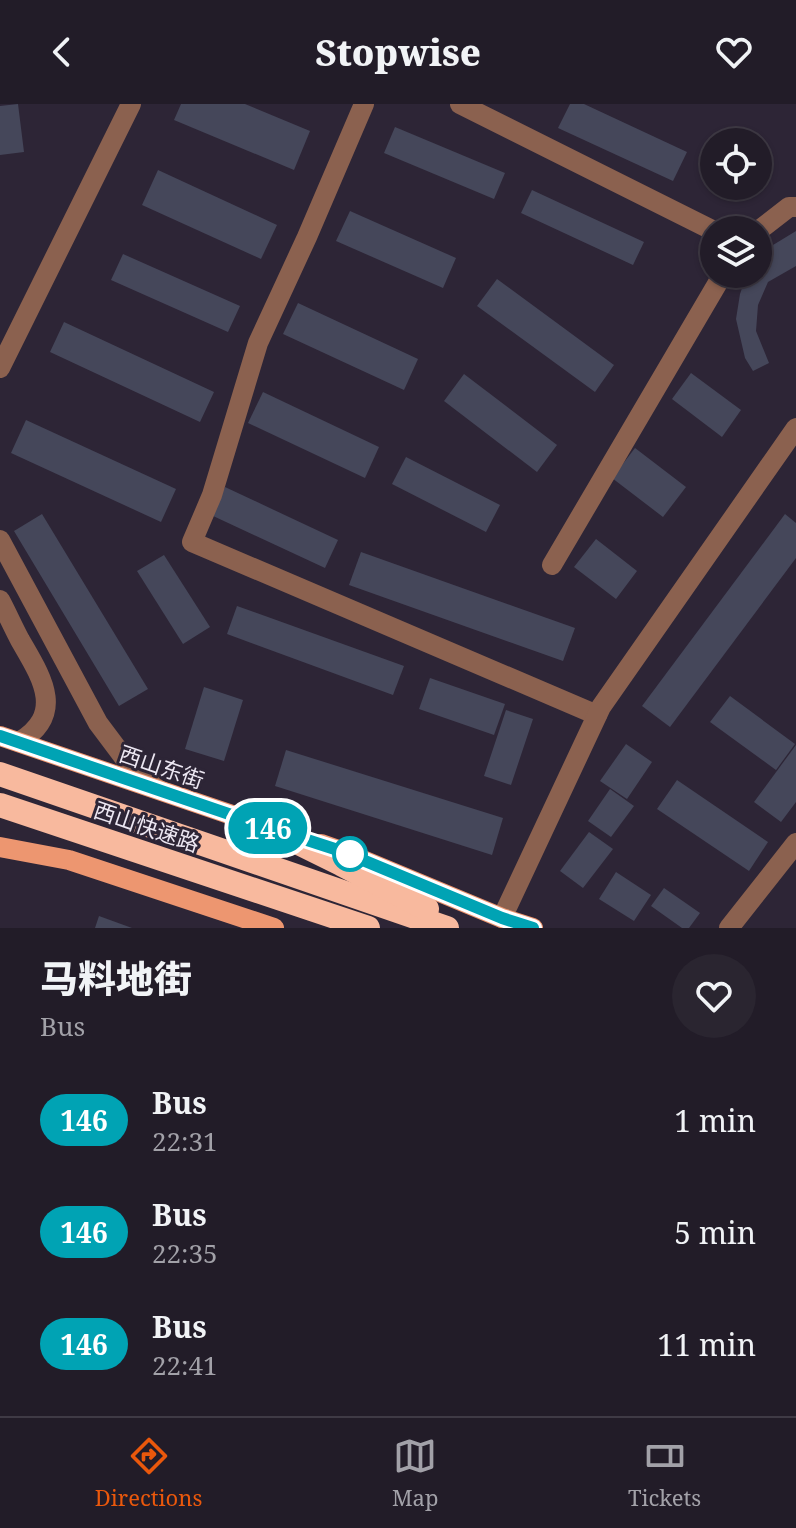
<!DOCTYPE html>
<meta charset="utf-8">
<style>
body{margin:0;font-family:"Noto Serif","Noto Sans SC",serif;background:#2a2530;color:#f1f3f6;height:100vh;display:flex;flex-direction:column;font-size:30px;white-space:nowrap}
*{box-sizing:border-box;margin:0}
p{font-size:26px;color:#a2a1a8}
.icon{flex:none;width:44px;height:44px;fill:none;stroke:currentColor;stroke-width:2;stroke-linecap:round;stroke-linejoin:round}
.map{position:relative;height:824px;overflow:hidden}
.side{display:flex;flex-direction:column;background:#221c28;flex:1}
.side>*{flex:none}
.badge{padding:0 16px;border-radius:26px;font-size:28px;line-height:52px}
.tools{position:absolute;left:700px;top:24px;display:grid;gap:16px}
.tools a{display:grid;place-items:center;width:72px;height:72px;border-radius:50%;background:#221c28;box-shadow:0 2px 6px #0004,0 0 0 2px #3f3a45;font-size:40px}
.map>.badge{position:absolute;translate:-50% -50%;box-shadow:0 0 0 4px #fff}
.round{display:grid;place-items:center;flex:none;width:84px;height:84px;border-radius:42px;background:#2a2530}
.head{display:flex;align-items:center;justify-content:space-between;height:136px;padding:0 40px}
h1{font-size:38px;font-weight:800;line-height:60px}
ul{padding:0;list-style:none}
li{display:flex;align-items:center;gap:24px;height:112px;padding:0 40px}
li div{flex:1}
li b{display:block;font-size:30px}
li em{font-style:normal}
li .badge{min-width:88px;font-weight:700;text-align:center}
header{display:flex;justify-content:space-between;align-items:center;height:104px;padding:0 40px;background:#221c28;font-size:36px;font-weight:800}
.tabs{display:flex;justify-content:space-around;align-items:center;height:112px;border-top:2px solid #3f3a45;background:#221c28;font-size:22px;color:#a2a1a8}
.tabs a{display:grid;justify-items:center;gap:4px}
.tabs .on{color:#ea580c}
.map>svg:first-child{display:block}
.building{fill:#45475a}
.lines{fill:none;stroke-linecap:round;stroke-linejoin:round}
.minor{stroke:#8b614f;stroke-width:20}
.major{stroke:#ed9670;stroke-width:20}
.highway{stroke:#f8b99e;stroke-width:24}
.line-casing{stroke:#fff;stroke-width:18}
.line{stroke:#00a3b4;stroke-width:12}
.stop-dot{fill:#fff;stroke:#00a3b4;stroke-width:4}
.labels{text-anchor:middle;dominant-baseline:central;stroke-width:6;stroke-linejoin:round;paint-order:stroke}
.street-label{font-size:22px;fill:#ece7f2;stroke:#2d2536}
</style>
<header><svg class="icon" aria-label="back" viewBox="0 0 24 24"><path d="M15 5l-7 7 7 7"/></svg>Stopwise<svg class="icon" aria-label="heart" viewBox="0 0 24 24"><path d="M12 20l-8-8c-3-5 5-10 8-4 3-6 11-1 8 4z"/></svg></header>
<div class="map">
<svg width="796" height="824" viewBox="0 0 796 824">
<rect width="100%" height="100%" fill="#2d2536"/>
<g class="building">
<polygon points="18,0 24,48 0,51 0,2"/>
<polygon points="181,0 245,0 310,27 294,66 174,16"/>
<polygon points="570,0 584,0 687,48 673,77 558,24"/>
<polygon points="395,23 505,69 494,95 384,49"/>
<polygon points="158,66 277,121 261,155 142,101"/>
<polygon points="532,86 644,138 633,161 521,109"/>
<polygon points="350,107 456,154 443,184 336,137"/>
<polygon points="796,127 796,162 768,178 758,201 756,227 769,259 753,267 745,254 736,215 740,190 747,170 758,170 758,152 760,149"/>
<polygon points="123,150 240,202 228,228 111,176"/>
<polygon points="497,175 614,261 595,288 477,202"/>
<polygon points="298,199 418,255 404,286 283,230"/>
<polygon points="64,218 214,288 200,318 50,248"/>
<polygon points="691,269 741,306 722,333 672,295"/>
<polygon points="464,270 557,341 537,368 444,297"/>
<polygon points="263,288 379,343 365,374 248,319"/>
<polygon points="26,316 176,385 161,418 11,349"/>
<polygon points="635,344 686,383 663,413 612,374"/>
<polygon points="406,353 500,401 486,428 392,380"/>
<polygon points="225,383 338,436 325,464 211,411"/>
<polygon points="42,410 148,585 119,602 14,427"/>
<polygon points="785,410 796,419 796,454 670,623 642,602"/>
<polygon points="596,435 637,467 616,495 574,463"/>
<polygon points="361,448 575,524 563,557 349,481"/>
<polygon points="164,451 210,523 183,540 137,467"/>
<polygon points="237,502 404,562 393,591 227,530"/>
<polygon points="430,574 505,600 494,631 419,605"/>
<polygon points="204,583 243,596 224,657 185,645"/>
<polygon points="730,592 795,640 776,666 710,618"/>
<polygon points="506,606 533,615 511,681 484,672"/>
<polygon points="626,640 652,658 627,695 600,677"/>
<polygon points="796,641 796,698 781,718 754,698"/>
<polygon points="286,646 503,714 492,751 275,682"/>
<polygon points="677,676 768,738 749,767 657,705"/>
<polygon points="610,685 634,702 611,733 588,717"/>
<polygon points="589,728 613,745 583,784 560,767"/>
<polygon points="616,768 651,791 634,817 599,795"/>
<polygon points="664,784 700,809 689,824 682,824 651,802"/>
<polygon points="99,812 132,824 95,824"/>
</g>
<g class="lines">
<g class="minor">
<polyline points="364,0 307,133 258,239 212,391 192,438 597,611"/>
<polyline points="460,0 714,127"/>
<polyline points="758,127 789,103 796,103"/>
<polyline points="0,264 131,0"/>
<polyline points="0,436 98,619 125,655 157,685"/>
<polyline points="552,461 723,170"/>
<path d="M0,496C7,509 13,523 20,536C40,571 67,609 19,638"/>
<polyline points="502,814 601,603 796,324"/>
<polyline points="729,824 796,739"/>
</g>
<g class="major">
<polyline points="0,632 279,727"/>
<polyline points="321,740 341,747 502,814 533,824"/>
<polyline points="0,743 69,756 274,824"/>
</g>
<g class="highway">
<polyline points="0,670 447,824"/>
<polyline points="0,701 368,824"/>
<polyline points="264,722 341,760 427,805"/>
</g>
</g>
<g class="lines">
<defs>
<polyline id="line" points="0,632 264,722 341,747 502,814 533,824"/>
</defs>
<use href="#line" class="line-casing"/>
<use href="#line" class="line"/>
</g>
<circle class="stop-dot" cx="350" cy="750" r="16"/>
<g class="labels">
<g class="street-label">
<text transform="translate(162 662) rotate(19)">西山东街</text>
<text transform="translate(147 722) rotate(19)">西山快速路</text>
</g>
</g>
</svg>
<div class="tools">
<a><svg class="icon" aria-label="locate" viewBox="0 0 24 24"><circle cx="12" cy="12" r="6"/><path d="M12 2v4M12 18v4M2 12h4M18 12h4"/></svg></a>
<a><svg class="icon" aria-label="layers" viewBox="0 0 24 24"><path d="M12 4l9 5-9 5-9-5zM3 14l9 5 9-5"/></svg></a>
</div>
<b class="badge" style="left:268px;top:724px;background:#00a3b4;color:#fff">146</b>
</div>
<section class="side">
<div class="head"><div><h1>马料地街</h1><p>Bus</p></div><a class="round"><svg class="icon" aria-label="heart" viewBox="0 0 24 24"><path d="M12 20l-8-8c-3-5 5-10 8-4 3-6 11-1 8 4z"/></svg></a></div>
<ul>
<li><span class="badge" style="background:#00a3b4;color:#fff">146</span><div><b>Bus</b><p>22:31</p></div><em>1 min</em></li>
<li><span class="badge" style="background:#00a3b4;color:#fff">146</span><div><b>Bus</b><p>22:35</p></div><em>5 min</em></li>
<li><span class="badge" style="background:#00a3b4;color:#fff">146</span><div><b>Bus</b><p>22:41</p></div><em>11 min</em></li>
</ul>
</section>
<nav class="tabs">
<a class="on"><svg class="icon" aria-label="directions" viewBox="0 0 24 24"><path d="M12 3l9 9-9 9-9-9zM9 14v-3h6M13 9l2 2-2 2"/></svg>Directions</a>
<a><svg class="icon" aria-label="map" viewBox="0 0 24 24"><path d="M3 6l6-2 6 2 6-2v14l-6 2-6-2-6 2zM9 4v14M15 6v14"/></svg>Map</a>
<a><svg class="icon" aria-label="tickets" viewBox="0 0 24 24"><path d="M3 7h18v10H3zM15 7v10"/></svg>Tickets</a>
</nav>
